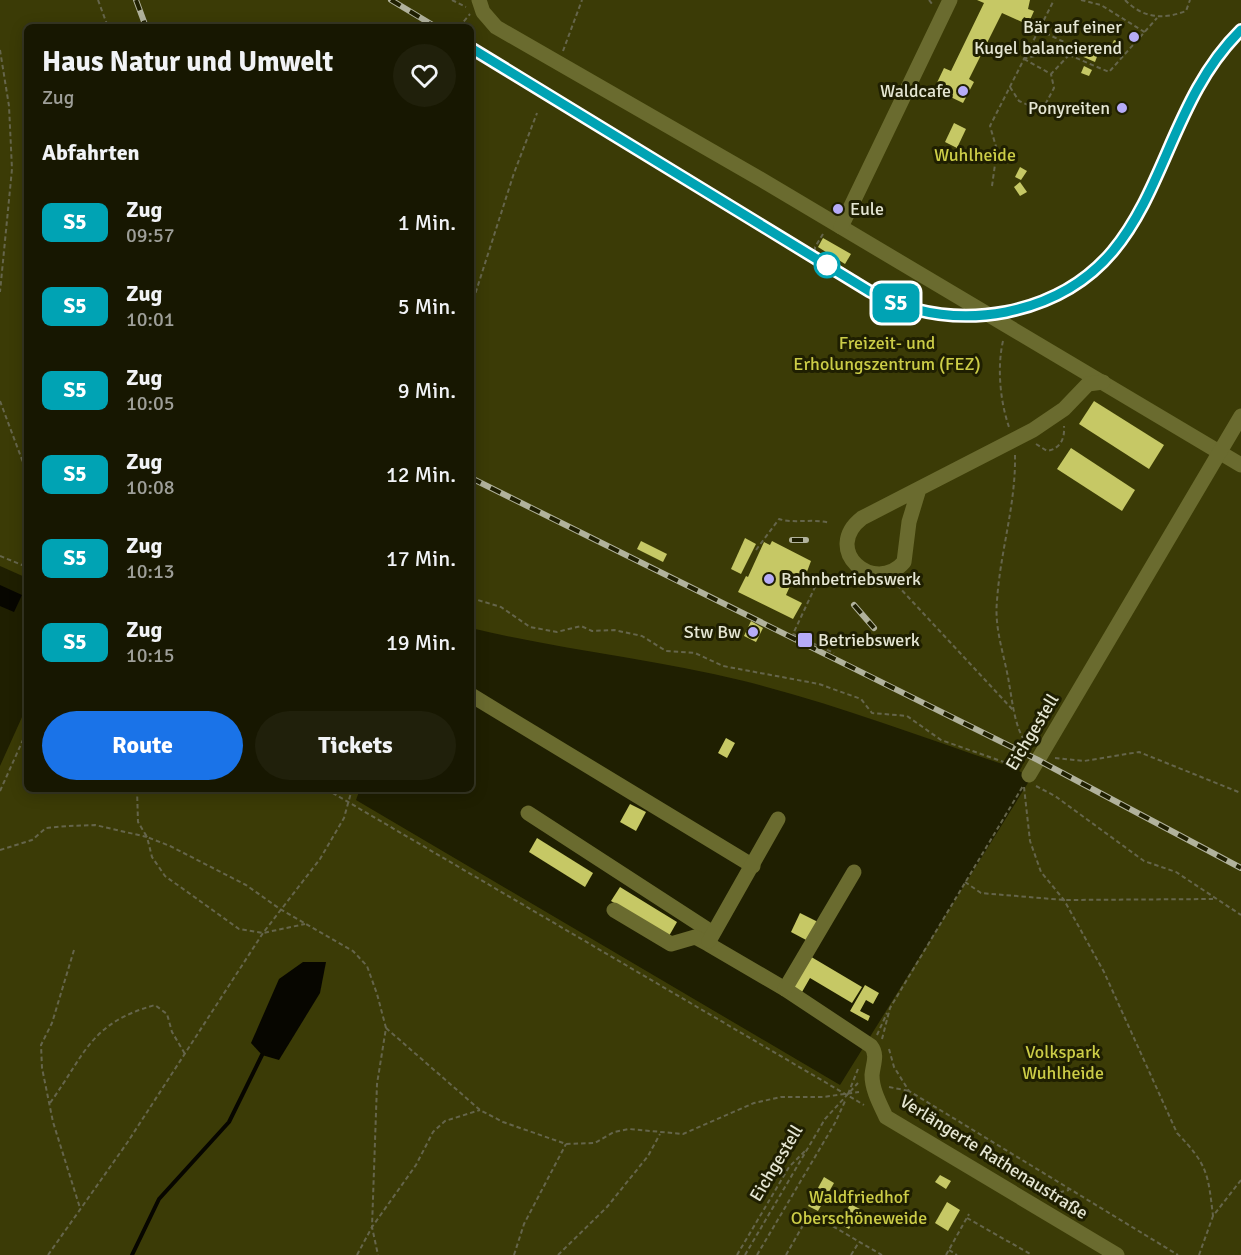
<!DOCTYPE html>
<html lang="de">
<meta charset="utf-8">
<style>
body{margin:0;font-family:Signika,sans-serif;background:#20200b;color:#f1f3f6;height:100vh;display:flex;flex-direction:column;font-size:22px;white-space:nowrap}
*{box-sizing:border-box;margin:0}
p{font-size:20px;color:#9e9f99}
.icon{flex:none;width:33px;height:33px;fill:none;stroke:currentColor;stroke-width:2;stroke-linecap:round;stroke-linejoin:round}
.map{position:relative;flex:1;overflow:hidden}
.panel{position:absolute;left:24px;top:24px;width:450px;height:768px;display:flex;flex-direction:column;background:#171701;border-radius:9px;box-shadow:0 3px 15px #0003,0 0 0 2px #363623}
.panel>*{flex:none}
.badge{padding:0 12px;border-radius:9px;font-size:21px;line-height:39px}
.map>.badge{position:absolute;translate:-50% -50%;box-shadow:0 0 0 3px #fff}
h2{padding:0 18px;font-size:22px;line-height:54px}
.round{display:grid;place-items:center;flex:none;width:63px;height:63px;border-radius:32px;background:#20200b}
.head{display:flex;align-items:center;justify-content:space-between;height:102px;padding:0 18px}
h1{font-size:28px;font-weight:800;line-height:45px}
.cta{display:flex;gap:12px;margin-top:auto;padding:12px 18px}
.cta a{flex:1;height:69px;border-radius:36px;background:#1a73e8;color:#fff;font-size:24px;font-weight:800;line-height:69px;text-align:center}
.cta a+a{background:#20200b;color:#f1f3f6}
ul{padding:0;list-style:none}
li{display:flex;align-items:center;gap:18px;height:84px;padding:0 18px}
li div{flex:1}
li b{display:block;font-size:22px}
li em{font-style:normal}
li .badge{min-width:66px;font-weight:700;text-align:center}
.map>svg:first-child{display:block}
.green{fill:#3b3b06}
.water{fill:#070600}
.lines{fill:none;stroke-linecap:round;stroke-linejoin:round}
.stream{stroke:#070600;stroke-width:4}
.building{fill:#c6c865}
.path{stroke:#65654b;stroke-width:2;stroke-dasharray:4.5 3;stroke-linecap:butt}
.minor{stroke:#6a6b2f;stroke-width:15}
.rail-casing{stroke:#b1b29c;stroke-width:6}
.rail{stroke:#1f1f01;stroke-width:4;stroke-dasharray:11;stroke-linecap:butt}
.line-casing{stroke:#fff;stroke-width:14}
.line{stroke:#00a3b4;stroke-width:9}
.poi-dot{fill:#b6acf8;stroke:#1f1f01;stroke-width:2}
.stop-dot{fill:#fff;stroke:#00a3b4;stroke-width:3}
.labels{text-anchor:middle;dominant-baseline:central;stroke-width:6;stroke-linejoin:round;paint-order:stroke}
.poi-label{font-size:18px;fill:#e5e6d3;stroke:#1f1f01;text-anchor:end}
.park-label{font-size:18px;fill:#cccd47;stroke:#1f1f01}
.street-label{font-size:18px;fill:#e5e6d3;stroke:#1f1f01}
</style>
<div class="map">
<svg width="1241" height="1255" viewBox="0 0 1241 1255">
<rect width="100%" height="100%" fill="#1f1f01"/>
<path class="green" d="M0,0H1241V1255H0V766L27,706V789H360L356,800L840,1085L1031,778L1014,768C925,738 836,704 744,681C654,659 561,650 471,628V27H27V578L0,566Z"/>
<g class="water">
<polygon points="0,585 22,595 14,612 0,606"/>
<polygon points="303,962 326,962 320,993 279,1060 262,1055 251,1043 279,979"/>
</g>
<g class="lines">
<polyline class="stream" points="132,1255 159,1199 229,1122 262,1055"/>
</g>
<g class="building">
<polygon points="977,0 1030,0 1028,9 1034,11 1030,20 1024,17 1022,22 1002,13 969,79 974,82 963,103 934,89 944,68 951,71 984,3"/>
<polygon points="1114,40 1120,42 1116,54 1109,51"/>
<polygon points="1075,44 1098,54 1095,62 1072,52"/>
<polygon points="1084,66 1092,70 1089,76 1081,73"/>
<polygon points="954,123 966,129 957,148 945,142"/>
<polygon points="1020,167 1027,171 1021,180 1015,177"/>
<polygon points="1020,182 1027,192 1020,196 1014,187"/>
<polygon points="823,238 851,254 845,264 818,247"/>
<polygon points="1094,401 1164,445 1149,469 1079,424"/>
<polygon points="1071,448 1135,490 1122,511 1057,469"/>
<polygon points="745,538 756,544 741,574 731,569"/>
<polygon points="641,541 667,554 663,562 637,549"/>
<polygon points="772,541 811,561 805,577 796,573 786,595 802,603 793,619 738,592 746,576 748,577 764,542 770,545"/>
<polygon points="751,621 763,628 756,642 744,636"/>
<polygon points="726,738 735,743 727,758 718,753"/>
<polygon points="630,804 646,812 636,831 620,822"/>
<polygon points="537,838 593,873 585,887 529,852"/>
<polygon points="620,887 677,922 669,936 611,901"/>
<polygon points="800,913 818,922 808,941 791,932"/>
<polygon points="808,955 862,987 852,1003 810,978 802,992 791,985"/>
<polygon points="865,985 879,993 873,1004 866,1000 860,1011 870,1016 868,1021 850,1011"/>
<polygon points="940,1175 951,1181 946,1189 935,1182"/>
<polygon points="824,1177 834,1183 818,1211 808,1206"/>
<polygon points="947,1202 960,1210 948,1231 935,1223"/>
<polygon points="850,1204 860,1209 849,1229 840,1224"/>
</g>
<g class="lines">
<g class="path">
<polyline points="98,0 108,27"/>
<polyline points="452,0 466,7"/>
<polyline points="929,0 933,5"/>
<polyline points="1081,0 1101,5 1146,33"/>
<path d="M1125,0C1143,18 1162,20 1186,11L1190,0"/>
<polyline points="459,27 470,14"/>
<polyline points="1039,30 1066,43 1069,55"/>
<polyline points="0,50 9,106 12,169 0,292"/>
<polyline points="563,51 582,0"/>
<polyline points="1069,55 1109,72 1157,18"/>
<polyline points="1023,59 1067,48"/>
<polyline points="1024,59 1051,74 1069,55"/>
<polyline points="1010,87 1019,101 1035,108 1046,103 1054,88 1051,74"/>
<polyline points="992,186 997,150 990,126 1054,0"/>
<polyline points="823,234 815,247 815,252 863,280"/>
<polyline points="471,307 514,173 537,113"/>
<path d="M1003,341C997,367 1000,401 1009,427"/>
<polyline points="0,401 27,473"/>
<path d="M1036,444L1047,451C1060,449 1065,439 1064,426"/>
<path d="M1015,455C1016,505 1000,552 997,601C994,629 1005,657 1009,683C1013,705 1015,732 1030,748"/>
<path d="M756,550L779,519C795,524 813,518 830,523"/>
<polyline points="0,556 27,567"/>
<polyline points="816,579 816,585 793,634 834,653"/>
<polyline points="897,585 1013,710"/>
<polyline points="471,598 501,607 530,627 557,632 581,626 592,631 614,630 642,636 666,651 695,653 723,666 819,684 861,699 872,713 907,716 941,740 1018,767"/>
<polyline points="1055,758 1084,761 1139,752 1241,793"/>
<polyline points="1036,786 1055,796 1144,861 1176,872 1241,915"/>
<path d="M1024,787L1030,841L1041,872L1064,900L1104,972L1177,1133C1208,1165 1208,1174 1213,1216"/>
<polyline points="137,789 138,822 147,837 170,846 246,885 280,909 353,951 367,966 377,994 386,1028 377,1084 372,1227 378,1255"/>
<polyline points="326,789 864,1105"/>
<polyline points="0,791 27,731"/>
<polyline points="0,850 32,840 46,828 68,826 95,825 147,837 152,857 165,876 239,929 263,933 305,924"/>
<polyline points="965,882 981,893 1064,900 1213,899"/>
<polyline points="74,950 52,1023 41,1045 42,1068 53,1122 80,1208"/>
<polyline points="386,1028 480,1110 503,1122 566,1144 595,1143 614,1132 629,1129 683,1134 754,1103 781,1097 823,1097 859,1092"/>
<polyline points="877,1035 887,1013"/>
<polyline points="882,1039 890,1008 1023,786"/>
<polyline points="889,1049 894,1067 909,1091 1178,1255"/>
<polyline points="889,1087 909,1091"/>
<polyline points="848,1094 858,1069"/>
<path d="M50,1103C86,1053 90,1023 155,1005L167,1014L172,1032L185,1054"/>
<polyline points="1045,1196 1069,1190"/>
<polyline points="967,1218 1032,1255"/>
<polyline points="949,1250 957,1255"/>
<polyline points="48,1255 127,1143 263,933 320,859 344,818 352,789"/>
<polyline points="357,1255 372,1227 416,1165 433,1132 445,1121 480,1110"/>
<polyline points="514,1255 524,1224 566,1144"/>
<polyline points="558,1255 607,1207 648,1156 660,1134"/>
<polyline points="737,1255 789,1167 806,1150"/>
<polyline points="745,1255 825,1119 858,1083"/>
<polyline points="757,1255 835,1123 846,1099"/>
<polyline points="786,1255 810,1213 882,1255"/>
<polyline points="851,1255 859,1242"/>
<polyline points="946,1255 969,1214"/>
<polyline points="1199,1255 1213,1216 1241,1180"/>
</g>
<g class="minor">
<polyline points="479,0 483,12 496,27 762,180 1241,465"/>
<polyline points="841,227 950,0"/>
<path d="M919,489L909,522L904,562C874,596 821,550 862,518L1033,430L1064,409L1088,384L1103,382"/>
<polyline points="471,695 753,866"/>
<polyline points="1029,775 1241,416"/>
<polyline points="528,813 713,933"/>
<path d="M614,910L671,944L695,937L708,944L785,989L871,1046C878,1055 873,1064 872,1075C872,1090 880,1104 886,1117L1117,1255"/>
<polyline points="709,941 778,819"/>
<polyline points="785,989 854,872"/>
</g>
<defs>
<g id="rail">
<polyline points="136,0 146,27"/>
<polyline points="391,0 436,27"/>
<path d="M471,48L869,291C912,314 959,321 1006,312C1168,278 1146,124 1241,30"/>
<polyline points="471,478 1038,760 1241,868"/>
<polyline points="792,540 806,540"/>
<polyline points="854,605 874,628"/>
</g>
</defs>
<use href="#rail" class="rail-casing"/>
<use href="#rail" class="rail"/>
</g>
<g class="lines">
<defs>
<path id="line" d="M471,48L869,291C912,314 958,321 1006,312C1168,279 1146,123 1241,30"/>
</defs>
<use href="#line" class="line-casing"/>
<use href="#line" class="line"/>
</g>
<g class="poi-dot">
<circle cx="1134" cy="37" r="6"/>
<circle cx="963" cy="91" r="6"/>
<circle cx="1122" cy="108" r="6"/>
<circle cx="838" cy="209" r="6"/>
<circle cx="769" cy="579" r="6"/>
<circle cx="753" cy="632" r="6"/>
<rect x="797" y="632" width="16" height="16" rx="3"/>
</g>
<circle class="stop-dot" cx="827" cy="265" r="12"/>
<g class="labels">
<g class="poi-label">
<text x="1122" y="27">Bär auf einer<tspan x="1122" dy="21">Kugel balancierend</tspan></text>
<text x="951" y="91">Waldcafe</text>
<text x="1110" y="108">Ponyreiten</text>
<text x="850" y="209" text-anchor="start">Eule</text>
<text x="781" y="579" text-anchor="start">Bahnbetriebswerk</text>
<text x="741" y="632">Stw Bw</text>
<text x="818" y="640" text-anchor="start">Betriebswerk</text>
</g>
<g class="park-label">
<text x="975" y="155">Wuhlheide</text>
<text x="887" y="343">Freizeit- und<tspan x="887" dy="21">Erholungszentrum (FEZ)</tspan></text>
<text x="1063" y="1052">Volkspark<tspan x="1063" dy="21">Wuhlheide</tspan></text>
<text x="859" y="1197">Waldfriedhof<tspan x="859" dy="21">Oberschöneweide</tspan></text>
</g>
<g class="street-label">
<text transform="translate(1032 732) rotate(-59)">Eichgestell</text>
<text transform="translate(994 1157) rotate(32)">Verlängerte Rathenaustraße</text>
<text transform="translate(776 1163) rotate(-59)">Eichgestell</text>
</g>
</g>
</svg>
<b class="badge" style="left:896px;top:303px;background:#00a3b4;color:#fff">S5</b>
<section class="panel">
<div class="head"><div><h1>Haus Natur und Umwelt</h1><p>Zug</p></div><a class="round"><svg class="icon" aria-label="heart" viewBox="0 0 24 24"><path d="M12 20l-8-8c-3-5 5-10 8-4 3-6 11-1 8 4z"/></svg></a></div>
<h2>Abfahrten</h2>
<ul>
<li><span class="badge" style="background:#00a3b4;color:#fff">S5</span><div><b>Zug</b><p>09:57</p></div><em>1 Min.</em></li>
<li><span class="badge" style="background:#00a3b4;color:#fff">S5</span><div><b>Zug</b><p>10:01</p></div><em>5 Min.</em></li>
<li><span class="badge" style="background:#00a3b4;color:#fff">S5</span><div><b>Zug</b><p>10:05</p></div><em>9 Min.</em></li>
<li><span class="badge" style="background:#00a3b4;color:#fff">S5</span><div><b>Zug</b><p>10:08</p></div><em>12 Min.</em></li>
<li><span class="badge" style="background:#00a3b4;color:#fff">S5</span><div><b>Zug</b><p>10:13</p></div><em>17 Min.</em></li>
<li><span class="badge" style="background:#00a3b4;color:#fff">S5</span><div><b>Zug</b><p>10:15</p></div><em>19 Min.</em></li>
</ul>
<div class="cta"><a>Route</a><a>Tickets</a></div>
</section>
</div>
